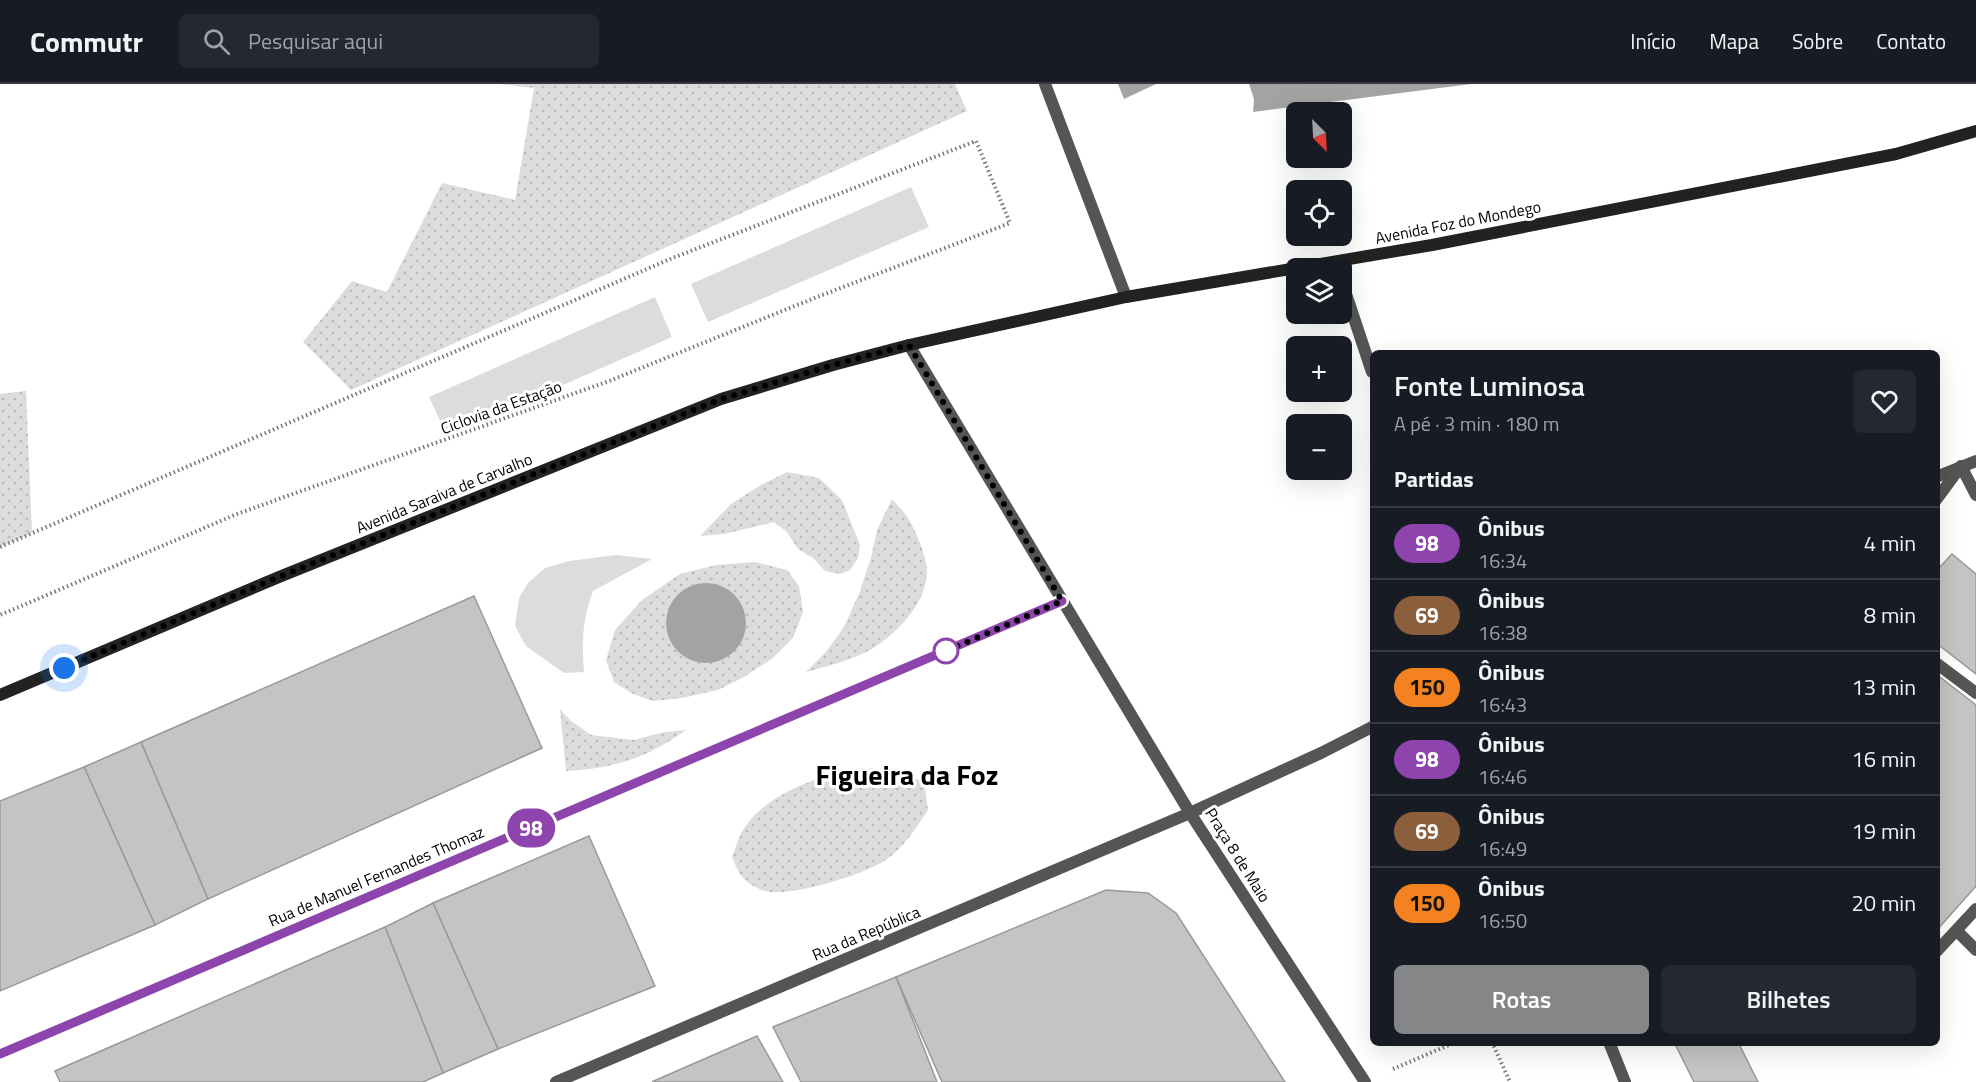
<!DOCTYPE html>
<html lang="pt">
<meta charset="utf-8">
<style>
body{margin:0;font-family:"Titillium Web",sans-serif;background:#242831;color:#f1f3f6;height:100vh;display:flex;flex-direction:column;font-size:22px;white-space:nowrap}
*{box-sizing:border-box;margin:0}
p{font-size:20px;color:#9ea1a6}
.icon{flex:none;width:33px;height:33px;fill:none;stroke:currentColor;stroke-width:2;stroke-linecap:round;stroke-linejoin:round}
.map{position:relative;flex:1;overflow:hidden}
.details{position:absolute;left:1370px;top:266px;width:570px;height:696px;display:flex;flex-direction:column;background:#171b24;border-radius:9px;box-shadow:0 6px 24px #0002}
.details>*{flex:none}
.badge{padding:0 12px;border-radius:20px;font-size:21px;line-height:39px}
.needle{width:39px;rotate:156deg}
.fabs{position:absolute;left:1286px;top:18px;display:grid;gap:12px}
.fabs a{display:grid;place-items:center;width:66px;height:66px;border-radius:9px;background:#171b24;box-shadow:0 6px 24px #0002;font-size:30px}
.you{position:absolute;width:30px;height:30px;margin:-15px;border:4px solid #fff;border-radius:50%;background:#1a73e8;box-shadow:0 0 0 9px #1a73e833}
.map>.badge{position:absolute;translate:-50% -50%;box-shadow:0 0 0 3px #fff}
h2{padding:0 24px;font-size:22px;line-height:54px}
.round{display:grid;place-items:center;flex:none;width:63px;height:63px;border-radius:9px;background:#242831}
.headline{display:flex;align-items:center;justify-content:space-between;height:102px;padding:0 24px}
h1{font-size:28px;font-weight:600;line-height:45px}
.cta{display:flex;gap:12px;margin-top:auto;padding:12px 24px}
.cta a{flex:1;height:69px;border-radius:9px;background:#858687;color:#fff;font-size:24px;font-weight:600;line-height:69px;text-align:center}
.cta a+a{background:#242831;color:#f1f3f6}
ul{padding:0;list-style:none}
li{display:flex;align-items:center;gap:18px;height:72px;padding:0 24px;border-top:2px solid #363941}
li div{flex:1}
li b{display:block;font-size:22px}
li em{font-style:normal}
li .badge{min-width:66px;font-weight:700;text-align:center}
header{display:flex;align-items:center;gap:36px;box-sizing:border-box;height:84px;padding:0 30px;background:#171b24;border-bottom:2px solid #363941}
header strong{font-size:28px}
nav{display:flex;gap:33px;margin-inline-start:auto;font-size:21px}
.search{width:420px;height:54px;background:#242831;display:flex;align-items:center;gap:15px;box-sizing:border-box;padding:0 21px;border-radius:9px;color:#9ea1a6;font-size:22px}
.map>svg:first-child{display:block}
.grass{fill:#dcdcdc}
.garden{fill:url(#garden-dots)}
.water{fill:#a3a3a3}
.building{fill:#c4c4c4;stroke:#999;stroke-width:1.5}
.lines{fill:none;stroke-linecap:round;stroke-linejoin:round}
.path{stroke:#777;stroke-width:4;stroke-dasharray:1.5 3;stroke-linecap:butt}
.service{stroke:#555;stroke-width:12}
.pedestrian{stroke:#555;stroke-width:12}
.minor{stroke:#555;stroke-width:12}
.secondary{stroke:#222;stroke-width:12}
.line-casing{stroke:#fff;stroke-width:14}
.line{stroke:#8e44ad;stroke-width:9}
.walk{stroke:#000;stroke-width:6;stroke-dasharray:0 10.8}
.stop-dot{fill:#fff;stroke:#8e44ad;stroke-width:3}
.labels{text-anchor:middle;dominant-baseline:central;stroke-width:6;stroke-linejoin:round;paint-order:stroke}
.street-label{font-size:16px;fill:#000;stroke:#fff}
.town-label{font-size:28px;font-weight:bold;fill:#000;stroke:#fff}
</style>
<header>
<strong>Commutr</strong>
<div class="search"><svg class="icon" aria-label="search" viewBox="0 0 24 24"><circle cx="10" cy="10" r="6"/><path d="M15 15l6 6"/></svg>Pesquisar aqui</div>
<nav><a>Início</a><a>Mapa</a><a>Sobre</a><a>Contato</a></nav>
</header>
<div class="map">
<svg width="1976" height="998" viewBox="0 0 1976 998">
<defs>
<pattern id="garden-dots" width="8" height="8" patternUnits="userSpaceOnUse" patternTransform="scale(1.5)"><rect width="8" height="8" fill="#dcdcdc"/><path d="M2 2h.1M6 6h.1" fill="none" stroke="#bbb" stroke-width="1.8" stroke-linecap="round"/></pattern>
</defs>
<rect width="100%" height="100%" fill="#fff"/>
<g class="grass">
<polygon points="911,103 929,143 708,238 691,200"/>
<polygon points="655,213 672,253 447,352 429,313"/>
<path d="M616,471L652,475L593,507C582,538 582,556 584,588L564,589L526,562L515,542L519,514L528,499L545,484L569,477Z"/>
</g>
<g class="garden">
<polygon points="499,0 955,0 967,27 351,306 303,258 352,197 387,208 442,99 515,116 534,4"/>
<polygon points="26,307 32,449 0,463 0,310"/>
<polygon points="787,388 819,394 842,416 860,461 858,474 850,486 840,490 825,487 813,474 798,465 787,448 774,438 724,450 700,452 731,420 761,401"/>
<path d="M892,415C897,421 903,426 907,433C915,444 928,475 927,489C925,521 897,549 872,565C852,576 828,582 806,588L826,568L844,543L859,510L871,474L877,446Z"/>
<polygon points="755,478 787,486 799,502 803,528 793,554 772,575 742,594 718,606 682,614 653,617 633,610 614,598 606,576 615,546 642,516 680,490 716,481"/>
<path d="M560,625L570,636L591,651L634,656L665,648L686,646C645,675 615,684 566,687Z"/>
<path d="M848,684L890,685L924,698L928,726C916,744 904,763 886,776C866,790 784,816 762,806C743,798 739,790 732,773C736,763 739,751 745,743C769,709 811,697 848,684Z"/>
</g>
<g class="water">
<polygon points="1118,0 1156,0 1124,15"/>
<polygon points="1249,0 1471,0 1253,28 1254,15"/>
<circle cx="706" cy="539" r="40"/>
</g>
<g class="building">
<polygon points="1952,470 1976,490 1976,590 1936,559 1936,487"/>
<polygon points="474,512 542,664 208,815 141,658"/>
<polygon points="1936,590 1976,621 1976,802 1936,847"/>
<polygon points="141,658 208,815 155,841 84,683"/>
<polygon points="84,683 155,841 0,907 0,717"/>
<polygon points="589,752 655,902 498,965 433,819"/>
<polygon points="1106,806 1148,809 1176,829 1285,998 942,998 896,893"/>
<polygon points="433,819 498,965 443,989 385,843"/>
<polygon points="385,843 443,989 423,998 60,998 55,987"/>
<polygon points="896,893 937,998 801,998 773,943"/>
<polygon points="757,952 783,998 652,998 656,996"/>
<polygon points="1674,958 1738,958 1758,998 1694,998"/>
</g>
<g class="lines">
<g class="path">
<polyline points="0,463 675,173 976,57 1010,139 812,215 609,297 237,430 0,531"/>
<polyline points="1492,958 1510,998"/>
<polyline points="1393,985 1456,958"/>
</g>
<polyline class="service" points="1045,0 1126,213"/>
<g class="pedestrian">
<polyline points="1936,579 1976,609"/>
<polyline points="1957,847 1976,866"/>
<polyline points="1936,868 1976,825"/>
</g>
<g class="minor">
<polyline points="1341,195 1372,288"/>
<polyline points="909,261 1190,729 1365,998"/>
<polyline points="1936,393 1976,377"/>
<polyline points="1936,416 1961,382 1976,411"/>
<polyline points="1609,958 1625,998"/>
<polyline points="0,970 1062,517"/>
<polyline points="556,998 1190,729 1321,669 1372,643"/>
</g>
<polyline class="secondary" points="0,611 279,493 721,315 833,281 909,261 1126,213 1432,161 1896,70 1976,47"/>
</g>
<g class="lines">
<defs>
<polyline id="line" points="0,970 1062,517"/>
</defs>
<use href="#line" class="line-casing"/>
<use href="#line" class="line"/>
<polyline class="walk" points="64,584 279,493 721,315 833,281 909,261 1062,517 946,567"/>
</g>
<circle class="stop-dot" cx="946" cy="567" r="12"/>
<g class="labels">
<g class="street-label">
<text transform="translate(1458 138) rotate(-11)">Avenida Foz do Mondego</text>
<text transform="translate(501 323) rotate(-20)">Ciclovia da Estação</text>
<text transform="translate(444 409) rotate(-22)">Avenida Saraiva de Carvalho</text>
<text transform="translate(1238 771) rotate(58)">Praça 8 de Maio</text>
<text transform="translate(376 792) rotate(-23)">Rua de Manuel Fernandes Thomaz</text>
<text transform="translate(866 849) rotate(-23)">Rua da República</text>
</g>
<g class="town-label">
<text x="907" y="690">Figueira da Foz</text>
</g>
</g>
</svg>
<div class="fabs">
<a><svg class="needle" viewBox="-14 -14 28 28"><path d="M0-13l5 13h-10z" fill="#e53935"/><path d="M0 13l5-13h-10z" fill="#9ea1a6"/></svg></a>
<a><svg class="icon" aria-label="locate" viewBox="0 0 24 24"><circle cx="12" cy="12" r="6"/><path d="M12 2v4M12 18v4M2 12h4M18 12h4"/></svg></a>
<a><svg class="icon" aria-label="layers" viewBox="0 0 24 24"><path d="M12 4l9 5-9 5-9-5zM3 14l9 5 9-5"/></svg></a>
<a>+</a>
<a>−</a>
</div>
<div class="you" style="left:64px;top:584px"></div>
<b class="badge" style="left:531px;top:744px;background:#8e44ad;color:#fff">98</b>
<section class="details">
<div class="headline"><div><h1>Fonte Luminosa</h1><p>A pé · 3 min · 180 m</p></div><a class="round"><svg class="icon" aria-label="heart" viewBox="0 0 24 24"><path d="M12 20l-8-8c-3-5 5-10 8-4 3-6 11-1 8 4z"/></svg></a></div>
<h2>Partidas</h2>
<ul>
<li><span class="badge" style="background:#8e44ad;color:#fff">98</span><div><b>Ônibus</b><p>16:34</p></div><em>4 min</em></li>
<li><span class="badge" style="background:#8b5e3c;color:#fff">69</span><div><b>Ônibus</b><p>16:38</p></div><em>8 min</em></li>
<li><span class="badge" style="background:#f58220;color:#111">150</span><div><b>Ônibus</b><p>16:43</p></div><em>13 min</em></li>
<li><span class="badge" style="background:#8e44ad;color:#fff">98</span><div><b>Ônibus</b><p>16:46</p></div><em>16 min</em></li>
<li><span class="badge" style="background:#8b5e3c;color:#fff">69</span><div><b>Ônibus</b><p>16:49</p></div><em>19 min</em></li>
<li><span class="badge" style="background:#f58220;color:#111">150</span><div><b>Ônibus</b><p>16:50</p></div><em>20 min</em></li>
</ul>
<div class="cta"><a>Rotas</a><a>Bilhetes</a></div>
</section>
</div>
